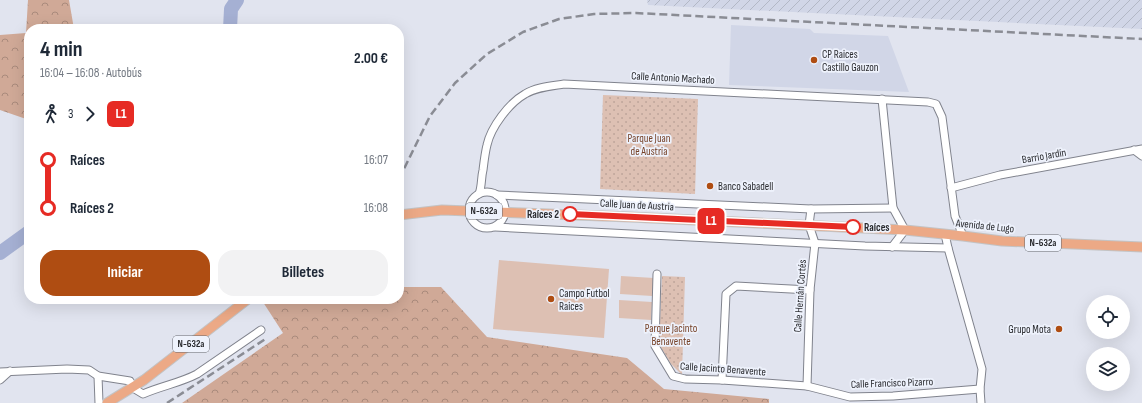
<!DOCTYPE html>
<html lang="es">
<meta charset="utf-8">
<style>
body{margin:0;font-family:"Sofia Sans Condensed",sans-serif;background:#f2f2f3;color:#1f2937;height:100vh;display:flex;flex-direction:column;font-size:15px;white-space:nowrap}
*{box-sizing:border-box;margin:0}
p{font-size:13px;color:#747a83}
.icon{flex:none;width:22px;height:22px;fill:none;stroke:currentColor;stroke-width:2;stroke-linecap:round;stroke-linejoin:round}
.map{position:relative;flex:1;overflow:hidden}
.drawer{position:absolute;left:24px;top:24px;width:380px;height:280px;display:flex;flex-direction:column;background:#fff;border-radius:16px;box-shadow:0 4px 16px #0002}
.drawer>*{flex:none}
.badge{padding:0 8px;border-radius:6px;font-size:14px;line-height:26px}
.controls{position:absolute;left:1086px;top:295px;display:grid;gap:8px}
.controls a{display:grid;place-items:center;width:44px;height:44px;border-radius:50%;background:#fff;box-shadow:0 4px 16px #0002;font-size:20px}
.map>.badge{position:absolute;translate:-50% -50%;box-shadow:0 0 0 2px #fff}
.legs{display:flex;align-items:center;gap:6px;height:44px;padding:0 16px;font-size:13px}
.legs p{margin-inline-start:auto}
.head{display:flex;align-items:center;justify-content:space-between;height:68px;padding:0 16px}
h1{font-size:22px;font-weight:700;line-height:30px}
.cta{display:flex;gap:8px;margin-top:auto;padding:8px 16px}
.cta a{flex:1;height:46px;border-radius:16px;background:#af4d12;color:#fff;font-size:16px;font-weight:700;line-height:46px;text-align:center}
.cta a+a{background:#f2f2f3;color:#1f2937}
ul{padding:0 16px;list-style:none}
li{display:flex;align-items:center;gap:14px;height:48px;font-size:15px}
li i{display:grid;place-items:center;width:6px;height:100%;margin:0 5px;background:currentColor}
li i::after{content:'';width:10px;height:10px;margin:-5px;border:3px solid;border-radius:50%;background:#fff}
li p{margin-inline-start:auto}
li:first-child i{background:linear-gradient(#0000 50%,currentColor 0)}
li:last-child i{background:linear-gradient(currentColor 50%,#0000 0)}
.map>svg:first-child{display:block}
.built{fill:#d1d6e7}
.industrial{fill:url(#industrial-furrows)}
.forest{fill:url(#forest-crowns)}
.park{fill:url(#park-dots)}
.garden{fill:#ddc0b3}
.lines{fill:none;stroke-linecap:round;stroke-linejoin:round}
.river{stroke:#a5b0d3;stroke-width:14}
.minor-casing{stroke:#80838d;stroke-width:9}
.major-casing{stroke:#c3c3c4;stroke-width:11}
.minor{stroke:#fff;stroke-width:7}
.major{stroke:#eca986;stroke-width:9}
.rail{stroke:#8a8c94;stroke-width:2.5;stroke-dasharray:8 4;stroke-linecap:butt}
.line-1-casing{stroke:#fff;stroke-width:9}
.line-1{stroke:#e62b24;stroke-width:6}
.poi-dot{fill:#af4d12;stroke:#eef2fc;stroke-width:1.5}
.stop-1-dot{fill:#fff;stroke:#e62b24;stroke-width:2}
.labels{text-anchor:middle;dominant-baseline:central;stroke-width:3.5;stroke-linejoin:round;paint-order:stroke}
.shield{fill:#eef2fc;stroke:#64666c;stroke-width:1}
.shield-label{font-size:10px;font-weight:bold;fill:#292a2e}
.poi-label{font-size:11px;fill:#292a2e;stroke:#eef2fc;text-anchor:start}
.street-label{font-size:11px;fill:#292a2e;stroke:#eef2fc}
.park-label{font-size:11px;fill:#764228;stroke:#eef2fc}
.stop-label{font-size:11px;font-weight:bold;fill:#292a2e;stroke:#eef2fc;text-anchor:end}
</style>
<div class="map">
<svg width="1142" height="403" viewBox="0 0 1142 403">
<defs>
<pattern id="industrial-furrows" width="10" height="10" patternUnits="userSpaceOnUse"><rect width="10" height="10" fill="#d1d6e7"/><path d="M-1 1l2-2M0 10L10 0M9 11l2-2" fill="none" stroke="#b3b8c6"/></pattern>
<pattern id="forest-crowns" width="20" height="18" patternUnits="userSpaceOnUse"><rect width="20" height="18" fill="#d0a997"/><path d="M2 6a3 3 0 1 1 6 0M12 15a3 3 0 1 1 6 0" fill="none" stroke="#a98a7c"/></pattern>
<pattern id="park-dots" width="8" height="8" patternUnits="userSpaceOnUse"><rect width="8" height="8" fill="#ddc0b3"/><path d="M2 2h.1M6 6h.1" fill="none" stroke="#bea59a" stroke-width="1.8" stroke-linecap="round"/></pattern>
</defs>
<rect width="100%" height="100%" fill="#e1e4ef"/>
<polygon class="built" points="731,25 810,29 814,33 888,36 909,92 729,85"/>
<polygon class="industrial" points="647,0 1142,0 1142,29 648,5"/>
<g class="forest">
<polygon points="28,0 69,0 74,29 29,29 29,120 0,110 0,35 26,33"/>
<polygon points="399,287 441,287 487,337 627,358 664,389 769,399 769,403 182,403 283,333 261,299 399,299"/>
</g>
<g class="park">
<polygon points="603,95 698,99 695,194 600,189"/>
<polygon points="662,276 685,277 682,375 671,364 659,344"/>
</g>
<g class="garden">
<polygon points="499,260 609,269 604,338 493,329"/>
<polygon points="621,276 654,278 652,296 620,294"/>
<polygon points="619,300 652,302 651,320 619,318"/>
</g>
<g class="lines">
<g class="river">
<polyline points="230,29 231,9 237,0"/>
<polyline points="0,253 29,232"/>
</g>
<defs>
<g id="minor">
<polyline points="882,99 893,208 905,230 892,247"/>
<polyline points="1134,150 1142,156"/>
<polyline points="951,188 1000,175 1142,149"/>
<circle cx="487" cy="210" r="18"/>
<path d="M479,194C482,186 481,178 483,170C484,162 485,153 487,145C491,127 509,103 525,94C536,87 551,86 564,84L928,102L936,104L942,117L955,216L963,236"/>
<polyline points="497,195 811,209 893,208"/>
<polyline points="495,227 865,246 948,248"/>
<polyline points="945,234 948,248 982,369 980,389 981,403"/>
<polyline points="657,274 655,346 673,376 685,379 722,380 807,386 850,397 893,396 980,389"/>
<path d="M0,372L67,369L89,370L98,376L130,381L133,388L143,394C161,386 180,383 197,374L261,330"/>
<polyline points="98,376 99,403"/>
<polyline points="0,380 10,371"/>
<polyline points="722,380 726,294 736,286 810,290"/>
<polyline points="807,386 810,290 815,243 809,225 811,209"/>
</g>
<g id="major">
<polyline points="399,215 442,210 630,217 905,230 963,236 1002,241 1142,247"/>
<polyline points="107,403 144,380 248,299"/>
</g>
</defs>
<use href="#minor" class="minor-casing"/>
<use href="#major" class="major-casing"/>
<use href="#minor" class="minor"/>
<use href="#major" class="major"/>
<g class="rail">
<polyline points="399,179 430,116 455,83 487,54 523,32 559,19 594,14 636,13 1142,39"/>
<polyline points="167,403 267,338"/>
</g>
</g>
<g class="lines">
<defs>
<polyline id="line-1" points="570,214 853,227"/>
</defs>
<use href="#line-1" class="line-1-casing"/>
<use href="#line-1" class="line-1"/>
</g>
<g class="poi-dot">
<circle cx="814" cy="60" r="4"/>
<circle cx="710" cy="186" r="4"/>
<circle cx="551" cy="299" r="4"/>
<circle cx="1059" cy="329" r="4"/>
</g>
<g class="stop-1-dot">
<circle cx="570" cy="214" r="7"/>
<circle cx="853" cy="227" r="7"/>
</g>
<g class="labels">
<g class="shield">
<rect x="466" y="203" width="36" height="16" rx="3"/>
<rect x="1025" y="235" width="36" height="16" rx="3"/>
<rect x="173" y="336" width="36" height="16" rx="3"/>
</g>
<g class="shield-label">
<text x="484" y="211">N-632a</text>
<text x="1043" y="243">N-632a</text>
<text x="191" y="344">N-632a</text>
</g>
<g class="poi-label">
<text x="822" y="54">CP Raices<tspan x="822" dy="13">Castillo Gauzon</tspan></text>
<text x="718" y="186">Banco Sabadell</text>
<text x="559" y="293">Campo Futbol<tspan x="559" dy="13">Raices</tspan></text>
<text x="1051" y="329" text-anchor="end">Grupo Mota</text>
</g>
<g class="street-label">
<text transform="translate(673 78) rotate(3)">Calle Antonio Machado</text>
<text transform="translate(1044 156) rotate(-10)">Barrio Jardín</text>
<text transform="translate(637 205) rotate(3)">Calle Juan de Austria</text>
<text transform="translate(985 226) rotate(6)">Avenida de Lugo</text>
<text transform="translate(800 296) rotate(-86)">Calle Hernán Cortés</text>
<text transform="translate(723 369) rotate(4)">Calle Jacinto Benavente</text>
<text transform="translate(892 383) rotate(-2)">Calle Francisco Pizarro</text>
</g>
<g class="park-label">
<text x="649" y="138">Parque Juan<tspan x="649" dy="13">de Austria</tspan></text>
<text x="671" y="328">Parque Jacinto<tspan x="671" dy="13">Benavente</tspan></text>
</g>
<g class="stop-label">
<text x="559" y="214">Raíces 2</text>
<text x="864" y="227" text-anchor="start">Raíces</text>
</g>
</g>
</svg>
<div class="controls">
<a><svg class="icon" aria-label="locate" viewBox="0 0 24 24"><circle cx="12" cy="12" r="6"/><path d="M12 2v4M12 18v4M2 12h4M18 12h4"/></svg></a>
<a><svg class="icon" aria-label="layers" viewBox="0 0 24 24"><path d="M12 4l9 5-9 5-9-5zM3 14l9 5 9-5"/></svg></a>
</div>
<b class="badge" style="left:711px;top:221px;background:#e62b24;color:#fff">L1</b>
<section class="drawer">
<div class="head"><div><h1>4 min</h1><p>16:04 – 16:08 · Autobús</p></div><b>2.00 €</b></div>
<div class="legs"><svg class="icon" aria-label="walk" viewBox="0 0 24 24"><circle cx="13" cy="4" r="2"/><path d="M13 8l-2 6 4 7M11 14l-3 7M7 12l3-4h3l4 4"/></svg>3<svg class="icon" aria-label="forward" viewBox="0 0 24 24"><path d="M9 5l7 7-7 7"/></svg><b class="badge" style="background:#e62b24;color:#fff">L1</b></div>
<ul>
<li><i style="color:#e62b24"></i><b>Raíces</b><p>16:07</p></li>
<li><i style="color:#e62b24"></i><b>Raíces 2</b><p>16:08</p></li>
</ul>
<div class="cta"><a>Iniciar</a><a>Billetes</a></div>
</section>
</div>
